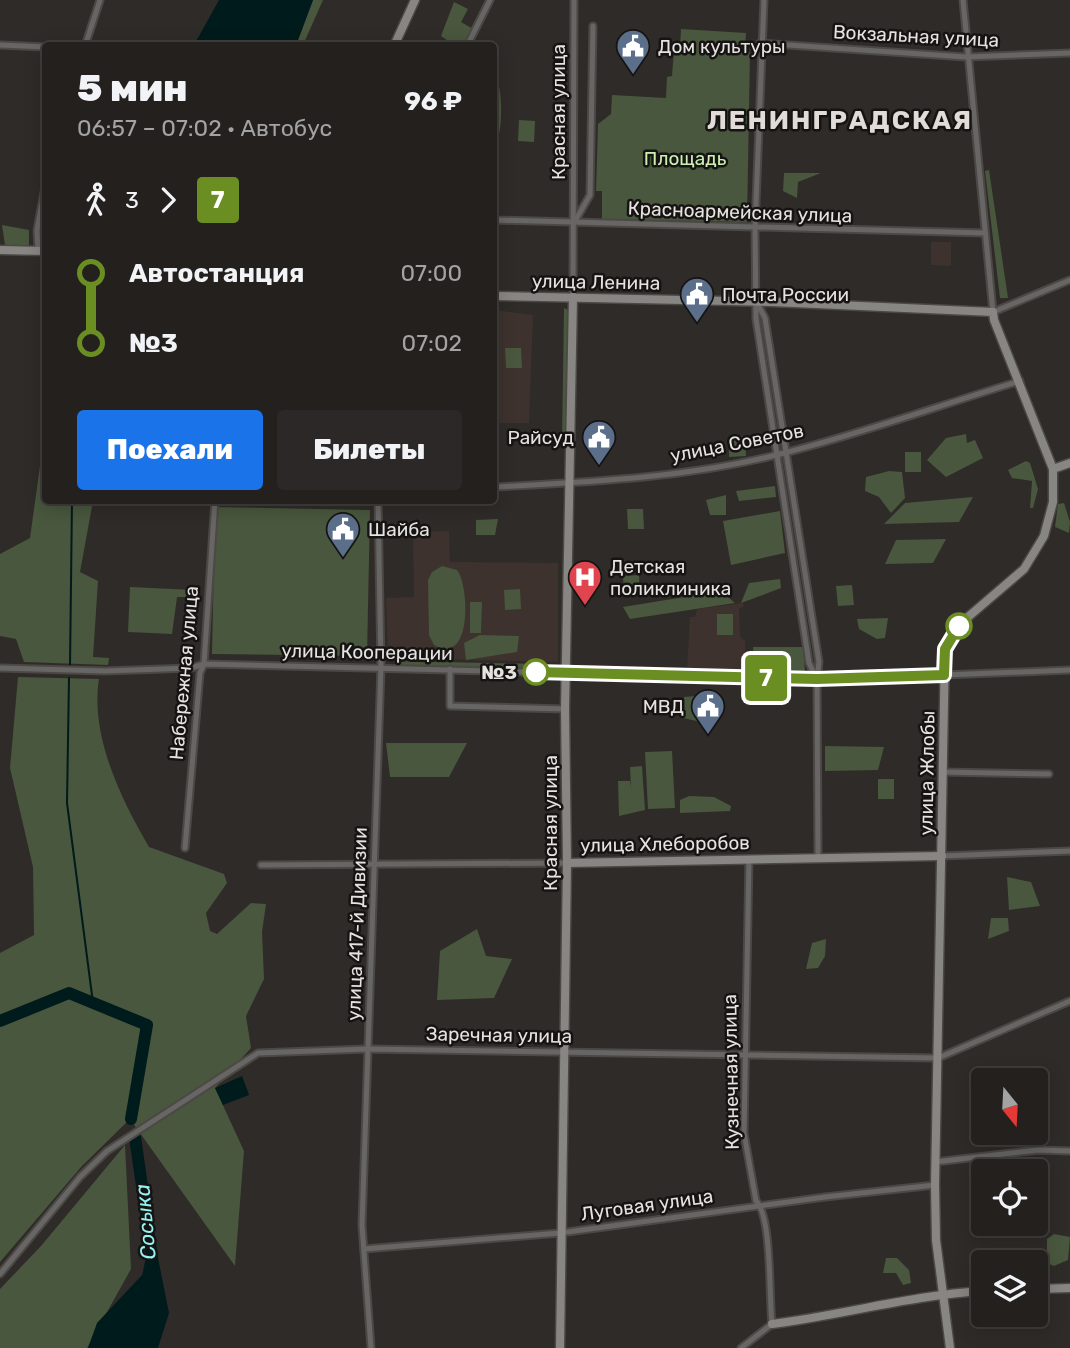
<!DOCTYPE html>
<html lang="ru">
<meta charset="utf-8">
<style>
body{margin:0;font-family:Rubik,sans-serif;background:#2b2827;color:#f1f3f6;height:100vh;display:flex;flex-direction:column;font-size:26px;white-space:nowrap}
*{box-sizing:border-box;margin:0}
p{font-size:23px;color:#a3a3a4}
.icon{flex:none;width:38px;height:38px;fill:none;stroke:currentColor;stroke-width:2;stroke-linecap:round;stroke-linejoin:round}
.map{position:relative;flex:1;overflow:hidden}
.panel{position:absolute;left:42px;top:42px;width:455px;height:462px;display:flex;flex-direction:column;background:#23201e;border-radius:7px;box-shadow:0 4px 18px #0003,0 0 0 2px #403e3c}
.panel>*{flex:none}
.badge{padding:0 14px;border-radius:5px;font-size:24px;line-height:46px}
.needle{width:46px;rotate:162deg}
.controls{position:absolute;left:971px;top:1068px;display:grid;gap:14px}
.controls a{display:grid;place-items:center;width:77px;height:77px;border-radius:7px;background:#23201e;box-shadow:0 4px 18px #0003,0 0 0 2px #403e3c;font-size:35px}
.map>.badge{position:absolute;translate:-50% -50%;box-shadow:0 0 0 4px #fff}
.legs{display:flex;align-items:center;gap:10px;height:77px;padding:0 35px;font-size:23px}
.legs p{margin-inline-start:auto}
.headline{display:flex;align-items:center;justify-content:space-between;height:119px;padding:0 35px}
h1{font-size:38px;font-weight:800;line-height:52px}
.cta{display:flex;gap:14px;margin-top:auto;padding:14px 35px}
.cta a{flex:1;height:80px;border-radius:7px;background:#1a73e8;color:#fff;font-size:28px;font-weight:800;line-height:80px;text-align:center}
.cta a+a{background:#2b2827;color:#f1f3f6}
ul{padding:0 35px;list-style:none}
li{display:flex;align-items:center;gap:24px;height:70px;font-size:26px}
li i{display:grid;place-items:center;width:10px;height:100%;margin:0 9px;background:currentColor}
li i::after{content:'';width:18px;height:18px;margin:-9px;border:5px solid;border-radius:50%;background:#23201e}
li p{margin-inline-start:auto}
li:first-child i{background:linear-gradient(#0000 50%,currentColor 0)}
li:last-child i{background:linear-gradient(currentColor 50%,#0000 0)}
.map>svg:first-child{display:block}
.built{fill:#3d322d}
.green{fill:#48573d}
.water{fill:#001b1b}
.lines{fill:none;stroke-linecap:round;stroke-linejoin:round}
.stream{stroke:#001b1b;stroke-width:2}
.river{stroke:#001b1b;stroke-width:12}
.street-casing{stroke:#4c4845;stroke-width:9}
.secondary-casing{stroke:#4c4845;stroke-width:11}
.street{stroke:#676664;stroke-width:5}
.secondary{stroke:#888683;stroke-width:8}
.line-1-casing{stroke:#fff;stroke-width:16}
.line-1{stroke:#6b8e23;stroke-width:10}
.stop-1-dot{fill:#fff;stroke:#6b8e23;stroke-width:3.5}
.labels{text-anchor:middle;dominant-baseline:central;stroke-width:5;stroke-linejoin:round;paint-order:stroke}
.street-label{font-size:19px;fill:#e5e2e0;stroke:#161413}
.poi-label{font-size:19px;fill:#e5e2e0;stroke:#161413;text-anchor:start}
.park-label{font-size:19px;fill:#ccf0b2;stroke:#161413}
.stop-label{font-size:19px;font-weight:bold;fill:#e5e2e0;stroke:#161413;text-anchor:end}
.water-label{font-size:21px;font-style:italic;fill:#94f3f3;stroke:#161413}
.district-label{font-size:26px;font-weight:bold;letter-spacing:2px;fill:#e2dcd9;stroke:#161413}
</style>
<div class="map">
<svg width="1070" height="1348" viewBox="0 0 1070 1348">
<rect width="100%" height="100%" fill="#2f2b28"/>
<g class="built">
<polygon points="931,242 951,242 951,266 931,265"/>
<polygon points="494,310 533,315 529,423 494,423"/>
<polygon points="449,531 450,562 558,563 558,662 388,658 386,598 414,597 413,532"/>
<polygon points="743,603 744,606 739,609 740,637 745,641 745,670 687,669 690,617 695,617 697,609"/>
</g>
<g class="green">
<polygon points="313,0 323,0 303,45 296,46"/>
<polygon points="454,2 468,9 461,22 473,29 465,45 454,45 441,36"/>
<polygon points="681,29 746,33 745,48 750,53 747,222 602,219 602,191 596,191 598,124 611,114 612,95 666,98 667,77 672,76 674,50 680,47"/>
<path d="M494,72C503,84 504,135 494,146Z"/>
<polygon points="519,120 535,121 534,142 518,141"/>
<polygon points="989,170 1008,298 1000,298 985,171"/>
<polygon points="784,173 821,173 798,182 797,198 783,191"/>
<polygon points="2,225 29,230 29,246 5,245"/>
<polygon points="564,308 570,311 567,440 562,440"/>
<polygon points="505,348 521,348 522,368 506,368"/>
<polygon points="45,430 46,500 93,501 80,572 98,581 93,657 109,658 108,665 24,662 16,639 0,636 0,554 30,538"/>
<polygon points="966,434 967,443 975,440 983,458 946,477 927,460 946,438"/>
<polygon points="745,436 746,456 729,457 729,437"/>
<rect x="905" y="452" width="16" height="20"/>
<polygon points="1026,461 1030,463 1038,489 1033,508 1030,508 1032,481 1012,478 1008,470"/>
<polygon points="889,471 902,472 905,498 891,513 879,497 865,491 866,477"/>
<polygon points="775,486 776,497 739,501 736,491"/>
<polygon points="726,495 726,515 710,515 706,500"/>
<polygon points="973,497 959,522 884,524 905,503"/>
<polygon points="1064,503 1070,522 1069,533 1055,527 1058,504"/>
<polygon points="215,507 370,510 367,656 212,654"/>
<polygon points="627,509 643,509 644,529 628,529"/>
<polygon points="780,511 785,553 731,565 723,521"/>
<polygon points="498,519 495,535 476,535 476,520"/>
<polygon points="946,539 933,563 885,564 896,540"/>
<path d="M442,566L457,570C469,584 473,667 434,645L429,635L428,580L432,572Z"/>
<polygon points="639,575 640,595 624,596 623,576"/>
<polygon points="780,579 781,588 741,603 749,583"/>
<polygon points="852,585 854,605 838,606 836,586"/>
<polygon points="130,587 194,590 192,597 177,597 172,634 128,632"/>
<polygon points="520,589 521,609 505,610 504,590"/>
<polygon points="721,591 735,603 630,619 623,607"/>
<polygon points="470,602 482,602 481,633 470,633"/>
<rect x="717" y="614" width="16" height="21"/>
<polygon points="888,618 885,638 877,639 859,629 857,619"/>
<polygon points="480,635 519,636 517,652 466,660 464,643"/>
<polygon points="753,647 803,647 805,672 754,673"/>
<polygon points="395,661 538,664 537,670 395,666"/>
<path d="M18,677L99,679C90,736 121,799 149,847L224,874L227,883L206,913L210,931L217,934L251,903L266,904L262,932L264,979L246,1016L251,1048L215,1088L244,1151L235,1266L130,1119L82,1166L0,1262V953L34,935L33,867L10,768Z"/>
<polygon points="706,695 710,709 706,723 683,718 684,697"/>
<polygon points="386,743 467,743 449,777 390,777"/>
<polygon points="825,746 884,747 878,770 825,771"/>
<polygon points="672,751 675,808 648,809 645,752"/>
<polygon points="642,766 645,810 619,816 618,781 630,781 631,788 630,767"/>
<rect x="878" y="779" width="16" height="20"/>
<polygon points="689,796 714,797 731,806 730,811 680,813 680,800"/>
<polygon points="1007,877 1031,882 1040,906 1009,910"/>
<polygon points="991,918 1008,918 1009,931 988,939"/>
<polygon points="477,929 486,956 512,959 494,998 437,1000 440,951"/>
<polygon points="826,939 825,956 818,968 806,969 812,943"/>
<polygon points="125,1145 131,1269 87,1348 0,1348 0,1289 41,1246"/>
<polygon points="1054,1234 1070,1237 1068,1260 1054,1266 1047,1263 1047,1239"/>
<polygon points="886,1258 897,1258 909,1270 911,1283 903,1285 896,1273 883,1273"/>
</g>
<g class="water">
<polygon points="219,0 313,0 296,45 194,45"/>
<polygon points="242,1076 249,1095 223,1105 215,1088"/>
<polygon points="158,1258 169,1313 158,1348 88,1348 97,1323"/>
</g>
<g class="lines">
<g class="stream">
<polyline points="70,665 72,500"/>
<polyline points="69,678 67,803 93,1003"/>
</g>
<g class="river">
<polyline points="0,1021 69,993 147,1025 131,1119"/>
<polyline points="135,1137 152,1257 147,1282"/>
</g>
<defs>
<g id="street">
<polyline points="764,0 755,228 756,319 809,663 817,679"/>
<polyline points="963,0 993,312 1070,280"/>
<polyline points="760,43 966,57 1070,53"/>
<polyline points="0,45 46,47"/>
<polyline points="85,46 100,0"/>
<polyline points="467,46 490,0"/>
<polyline points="494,220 985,233"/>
<polyline points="575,221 590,195 593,26"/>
<polyline points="38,251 37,230 46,182"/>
<polyline points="573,297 574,0"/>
<polyline points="757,303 765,318 819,662 817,679 818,857"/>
<path d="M494,487C588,482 687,478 780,454C861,434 940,405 1020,381"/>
<polyline points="0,668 105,671 191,668 204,664 566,673"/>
<polyline points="450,669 450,706 565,709"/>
<polyline points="944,675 1070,670"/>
<polyline points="943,772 1049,774"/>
<polyline points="185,848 200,673 204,664 215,500"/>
<polyline points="942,856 1070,851"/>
<polyline points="261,865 567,863"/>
<polyline points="935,1162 1038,1150 1070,1151"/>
<polyline points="364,1249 560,1233 825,1197 935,1185"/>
<polyline points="0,1274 80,1177 107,1151 258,1053 367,1049 938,1058 1070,1001"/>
<polyline points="371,1348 362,1225 381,667 378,500"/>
<path d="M741,1348L772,1324C769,1298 772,1215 756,1201L744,1133L749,859"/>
</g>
<g id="secondary">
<polyline points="394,46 415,0"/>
<polyline points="0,250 46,251"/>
<polyline points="494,296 772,302 993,312 994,320 1053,469 1053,502 1044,536 1024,569 961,623 945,649 935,1185 936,1240 950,1348"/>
<polyline points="1053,469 1070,463"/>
<polyline points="566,673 817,679 944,675"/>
<polyline points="567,863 942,856"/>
<polyline points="1036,1289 1070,1288"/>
<path d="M772,1324C843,1315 912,1295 984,1291"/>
<polyline points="560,1348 567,863 565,709 573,297"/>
</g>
</defs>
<use href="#street" class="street-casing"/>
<use href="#secondary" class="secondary-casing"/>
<use href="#street" class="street"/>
<use href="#secondary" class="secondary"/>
</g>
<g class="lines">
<defs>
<polyline id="line-1" points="536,672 817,679 944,675 945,649 959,626"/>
</defs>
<use href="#line-1" class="line-1-casing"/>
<use href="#line-1" class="line-1"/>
</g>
<defs>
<symbol id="civic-pin" viewBox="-11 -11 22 30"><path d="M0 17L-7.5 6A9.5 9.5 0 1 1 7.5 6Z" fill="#5c6f8a" stroke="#161413"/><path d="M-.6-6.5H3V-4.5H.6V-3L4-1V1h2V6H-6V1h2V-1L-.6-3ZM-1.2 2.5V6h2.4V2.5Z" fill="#fff"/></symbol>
<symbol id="hospital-pin" viewBox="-11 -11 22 30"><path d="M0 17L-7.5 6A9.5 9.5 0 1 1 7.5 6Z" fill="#e0444e" stroke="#161413"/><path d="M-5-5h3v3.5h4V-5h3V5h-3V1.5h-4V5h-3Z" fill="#fff"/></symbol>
</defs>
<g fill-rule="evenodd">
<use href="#civic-pin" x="614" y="27" width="38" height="52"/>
<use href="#civic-pin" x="678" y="275" width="38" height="52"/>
<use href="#civic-pin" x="580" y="418" width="38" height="52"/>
<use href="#civic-pin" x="324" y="510" width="38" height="52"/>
<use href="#hospital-pin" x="566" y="558" width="38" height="52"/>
<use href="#civic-pin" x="689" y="687" width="38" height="52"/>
</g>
<g class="stop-1-dot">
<circle cx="959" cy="626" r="12"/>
<circle cx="536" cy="672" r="12"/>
</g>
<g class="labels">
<g class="street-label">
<text transform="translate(916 36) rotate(3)">Вокзальная улица</text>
<text transform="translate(558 112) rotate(-90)">Красная улица</text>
<text transform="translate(740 212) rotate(2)">Красноармейская улица</text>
<text transform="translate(596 282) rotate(1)">улица Ленина</text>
<text transform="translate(737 443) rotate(-11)">улица Советов</text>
<text transform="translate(367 652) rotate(1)">улица Кооперации</text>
<text transform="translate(184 673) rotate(-85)">Набережная улица</text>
<text transform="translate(927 773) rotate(-89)">улица Жлобы</text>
<text transform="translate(550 823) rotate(-90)">Красная улица</text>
<text transform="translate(665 844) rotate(-1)">улица Хлеборобов</text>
<text transform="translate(357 924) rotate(-88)">улица 417-й Дивизии</text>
<text transform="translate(499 1035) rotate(1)">Заречная улица</text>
<text transform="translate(731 1072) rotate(-91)">Кузнечная улица</text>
<text transform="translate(647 1205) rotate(-8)">Луговая улица</text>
</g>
<g class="poi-label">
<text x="658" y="46">Дом культуры</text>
<text x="722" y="294">Почта России</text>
<text x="574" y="437" text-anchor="end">Райсуд</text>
<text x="368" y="529">Шайба</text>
<text x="610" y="566">Детская<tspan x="610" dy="22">поликлиника</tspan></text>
<text x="684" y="706" text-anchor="end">МВД</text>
</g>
<g class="park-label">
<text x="685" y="158">Площадь</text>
</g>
<g class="stop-label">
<text x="517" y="672">№3</text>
</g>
<g class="water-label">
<text transform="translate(145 1222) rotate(-95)">Сосыка</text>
</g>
<g class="district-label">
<text x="840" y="120">ЛЕНИНГРАДСКАЯ</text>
</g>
</g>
</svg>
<div class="controls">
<a><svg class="needle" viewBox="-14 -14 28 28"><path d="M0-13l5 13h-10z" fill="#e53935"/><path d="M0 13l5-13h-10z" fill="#a3a3a4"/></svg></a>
<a><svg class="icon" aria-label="locate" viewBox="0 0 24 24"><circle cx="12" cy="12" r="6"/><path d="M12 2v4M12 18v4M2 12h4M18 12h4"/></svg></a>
<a><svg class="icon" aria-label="layers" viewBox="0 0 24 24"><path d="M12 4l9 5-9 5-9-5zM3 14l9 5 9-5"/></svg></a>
</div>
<b class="badge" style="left:766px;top:678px;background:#6b8e23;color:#fff">7</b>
<section class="panel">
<div class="headline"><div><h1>5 мин</h1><p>06:57 – 07:02 · Автобус</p></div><b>96 ₽</b></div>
<div class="legs"><svg class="icon" aria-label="walk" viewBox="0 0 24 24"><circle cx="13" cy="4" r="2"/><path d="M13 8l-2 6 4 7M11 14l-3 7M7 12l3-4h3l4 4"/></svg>3<svg class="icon" aria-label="forward" viewBox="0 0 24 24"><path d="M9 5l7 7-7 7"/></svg><b class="badge" style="background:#6b8e23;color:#fff">7</b></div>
<ul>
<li><i style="color:#6b8e23"></i><b>Автостанция</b><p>07:00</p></li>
<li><i style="color:#6b8e23"></i><b>№3</b><p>07:02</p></li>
</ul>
<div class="cta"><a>Поехали</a><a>Билеты</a></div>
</section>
</div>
